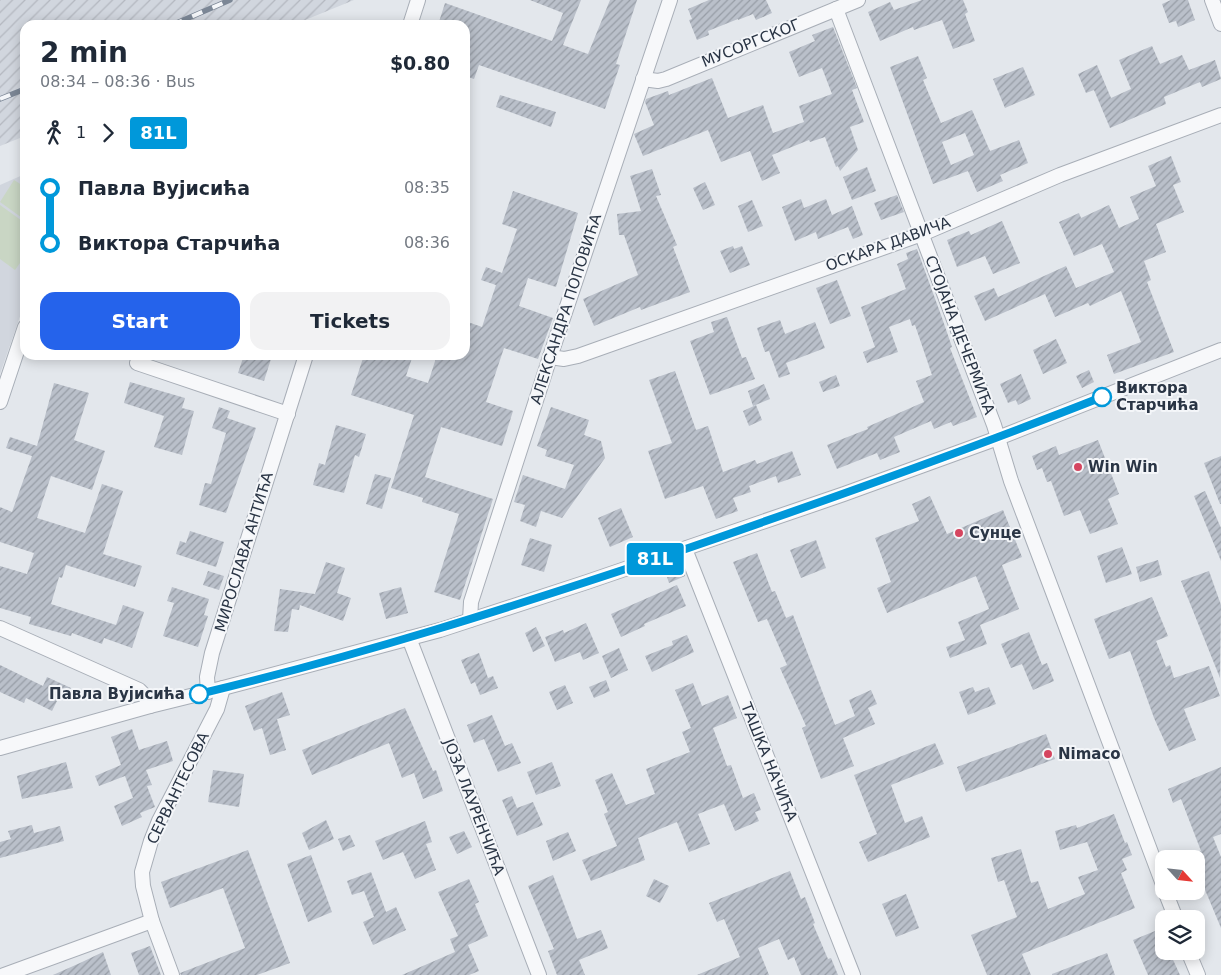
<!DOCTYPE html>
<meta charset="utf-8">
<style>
body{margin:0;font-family:"DejaVu Sans",sans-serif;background:#f2f2f3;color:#1f2937;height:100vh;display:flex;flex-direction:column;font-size:19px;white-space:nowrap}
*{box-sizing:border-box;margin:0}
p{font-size:16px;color:#747a83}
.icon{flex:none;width:28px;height:28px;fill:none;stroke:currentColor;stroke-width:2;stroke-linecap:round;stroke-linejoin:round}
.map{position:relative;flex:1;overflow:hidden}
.panel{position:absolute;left:20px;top:20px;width:450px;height:340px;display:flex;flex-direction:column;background:#fff;border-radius:15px;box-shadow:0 2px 12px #0003}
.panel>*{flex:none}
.badge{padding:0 10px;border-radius:4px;font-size:18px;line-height:32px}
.needle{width:32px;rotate:117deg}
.buttons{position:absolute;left:1155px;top:850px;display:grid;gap:10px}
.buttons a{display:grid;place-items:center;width:50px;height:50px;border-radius:10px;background:#fff;box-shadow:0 2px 12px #0003;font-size:25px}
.map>.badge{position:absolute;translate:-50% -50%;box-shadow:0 0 0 2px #fff}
.legs{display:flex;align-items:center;gap:8px;height:55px;padding:0 20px;font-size:16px}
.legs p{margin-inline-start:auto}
.headline{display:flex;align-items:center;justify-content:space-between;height:85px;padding:0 20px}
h1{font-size:28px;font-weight:600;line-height:38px}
.action{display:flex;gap:10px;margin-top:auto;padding:10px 20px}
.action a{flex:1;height:58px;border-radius:15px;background:#2563eb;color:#fff;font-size:20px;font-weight:600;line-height:58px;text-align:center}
.action a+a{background:#f2f2f3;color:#1f2937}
ul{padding:0 20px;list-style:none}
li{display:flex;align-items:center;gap:18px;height:55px;font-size:19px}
li i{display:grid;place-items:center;width:8px;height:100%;margin:0 6px;background:currentColor}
li i::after{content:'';width:12px;height:12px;margin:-6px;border:4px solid;border-radius:50%;background:#fff}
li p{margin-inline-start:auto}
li:first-child i{background:linear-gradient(#0000 50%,currentColor 0)}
li:last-child i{background:linear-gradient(currentColor 50%,#0000 0)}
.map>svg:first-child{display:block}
.built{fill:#d1d6de}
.industrial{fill:url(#industrial-furrows)}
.garden{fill:#c9d6c4}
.building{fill:url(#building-hatch);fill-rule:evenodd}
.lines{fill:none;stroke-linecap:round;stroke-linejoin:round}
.minor-casing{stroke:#a8aeb7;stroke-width:16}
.minor{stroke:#f7f8fa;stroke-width:14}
.rail-casing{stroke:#7c8796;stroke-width:5.5}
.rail{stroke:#f4f6f9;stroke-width:4;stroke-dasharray:11;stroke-linecap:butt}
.line-1-casing{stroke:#fff;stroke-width:11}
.line-1{stroke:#0098da;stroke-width:8}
.stop-1-dot{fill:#fff;stroke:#0098da;stroke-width:2.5}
.poi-dot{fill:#d5455f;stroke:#f4f6f9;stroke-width:2}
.labels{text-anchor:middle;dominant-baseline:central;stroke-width:4;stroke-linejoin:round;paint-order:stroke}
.street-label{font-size:15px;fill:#2a3545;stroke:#f4f6f9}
.stop-label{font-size:15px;font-weight:bold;fill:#2a3545;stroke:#f4f6f9;text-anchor:start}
.poi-label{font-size:15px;font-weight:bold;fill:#2a3545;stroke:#f4f6f9;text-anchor:start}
</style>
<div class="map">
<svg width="1221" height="975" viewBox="0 0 1221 975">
<defs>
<pattern id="industrial-furrows" width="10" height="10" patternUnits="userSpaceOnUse" patternTransform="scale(1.25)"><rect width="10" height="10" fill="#d1d6de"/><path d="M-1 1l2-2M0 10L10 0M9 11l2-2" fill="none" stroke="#b4b8c0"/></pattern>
<pattern id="building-hatch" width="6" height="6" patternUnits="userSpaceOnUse" patternTransform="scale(1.25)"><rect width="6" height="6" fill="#bac0ca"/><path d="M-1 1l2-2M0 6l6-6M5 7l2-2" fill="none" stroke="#979da6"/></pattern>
</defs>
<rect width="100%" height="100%" fill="#e3e7ec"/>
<polygon class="built" points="25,174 25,302 0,374 0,185"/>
<polygon class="industrial" points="0,0 354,0 293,25 25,25 25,136 0,146"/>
<g class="garden">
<polygon points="14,180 25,187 25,220 0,202"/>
<polygon points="0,205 25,223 25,256 15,270 0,259"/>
</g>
<g class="building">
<polygon points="530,0 581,0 563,45 588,54 610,0 637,0 616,64 620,65 605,109 479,65 474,79 465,76 465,25 438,25 445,3 552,41 563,13"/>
<polygon points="709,0 766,0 772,13 756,20 753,14 738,20 738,19 708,31 709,35 697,40 689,20 692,19 688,9"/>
<polygon points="922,0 963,0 968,12 965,14 975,41 953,49 942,20 914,30 913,27 880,41 868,12 890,2 894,10"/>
<polygon points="1171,0 1188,0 1195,20 1178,27 1176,21 1169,23 1162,4"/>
<polygon points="833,27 857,88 852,90 864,122 850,127 858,150 840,171 838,166 836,167 825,137 810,142 809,140 772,155 780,173 762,181 750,151 721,162 708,130 643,156 634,134 654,125 645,102 646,99 668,91 669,95 712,78 728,118 763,105 773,133 804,122 799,106 832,94 822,68 799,77 789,52 815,41 812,35"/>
<polygon points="1152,46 1160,64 1182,55 1189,70 1215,60 1221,79 1202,87 1200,82 1164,97 1166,104 1110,128 1094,90 1086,93 1078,74 1097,65 1111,98 1131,89 1119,60"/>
<path d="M918,56L927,78L923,80L941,123L972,110L990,151L1019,140L1028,163L1000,175L1003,181L977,192L968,171L933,184L890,67ZM965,133L974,155L951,165L942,142Z"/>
<polygon points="1023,67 1035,95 1005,108 993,79"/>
<polygon points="500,95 556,112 551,127 496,107"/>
<polygon points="1171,156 1181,182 1173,185 1184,212 1156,224 1166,252 1144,261 1151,280 1147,282 1174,352 1114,374 1107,355 1141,342 1121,291 1090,306 1088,303 1055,317 1045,294 985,321 974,296 994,288 998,297 1066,266 1076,288 1114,272 1102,244 1074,256 1059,222 1079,213 1081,218 1109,205 1119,228 1139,219 1130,197 1156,186 1148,166"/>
<polygon points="867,167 876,191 852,200 843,177"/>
<polygon points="652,169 661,195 656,196 677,245 673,247 690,292 641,310 640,307 594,326 583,299 638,275 624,235 619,235 617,214 641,211 630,176"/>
<polygon points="705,182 715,205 703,210 693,188"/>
<polygon points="513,191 578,213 556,287 528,278 519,306 553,318 538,359 504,348 486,402 513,411 502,446 441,427 425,477 493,499 460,600 434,592 459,514 422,502 423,498 391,488 414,415 351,395 364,355 413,355 406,376 428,383 437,355 465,355 465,321 482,327 496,285 481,280 486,267 502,273 517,229 502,224"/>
<polygon points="897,195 904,212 881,220 874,203"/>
<polygon points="801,199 804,208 826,199 832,215 852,206 863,235 853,239 848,227 818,239 816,232 795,241 782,207"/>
<polygon points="752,200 763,226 748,232 738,206"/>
<polygon points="1002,221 1020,263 993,274 985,256 957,267 947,240 969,231 971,235"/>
<polygon points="733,246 734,249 742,246 750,265 730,273 720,251"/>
<polygon points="917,249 941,315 952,347 950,348 977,417 953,426 951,422 934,429 931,421 894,437 900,452 880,460 877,453 837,469 827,445 868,429 867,427 924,402 916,381 932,375 915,325 912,326 910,319 889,327 898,352 867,363 863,352 875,347 861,307 906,289 897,264 908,259 906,253"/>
<polygon points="837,280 851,316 830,324 816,288"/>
<polygon points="727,317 742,358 746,357 755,379 710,395 690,341 714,332 711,322"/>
<polygon points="780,320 785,334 815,322 825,348 786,363 790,374 779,378 769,351 765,352 757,328"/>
<polygon points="1056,339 1067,363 1043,374 1033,350"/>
<polygon points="244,355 258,355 271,359 264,381 238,373"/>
<polygon points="1089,370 1094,382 1082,388 1076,376"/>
<polygon points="675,371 696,430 708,426 723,472 755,460 757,464 792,451 801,475 778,483 776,476 749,486 751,492 733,498 738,511 716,519 703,486 665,499 648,451 672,443 649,380"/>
<polygon points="1021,374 1031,399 1018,405 1016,400 1008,403 1000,384"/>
<polygon points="836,375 840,386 823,392 819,382"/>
<polygon points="130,382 185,398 182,408 194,411 182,455 154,447 164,416 124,403"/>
<polygon points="54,383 89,393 74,440 105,451 92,490 51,476 37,518 85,533 102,484 123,491 103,554 142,566 135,587 66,565 62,578 59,577 51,604 116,625 123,605 144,612 132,648 104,638 102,644 72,633 71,636 29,624 31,617 0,608 0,566 27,574 34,553 0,542 0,507 12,512 32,456 6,448 10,437 37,446"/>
<polygon points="764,384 770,399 753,406 748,391"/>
<polygon points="756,405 762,420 749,426 743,411"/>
<polygon points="219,407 230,411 227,418 256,428 226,513 199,505 205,483 211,484 226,433 212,428"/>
<polygon points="551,407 589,420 584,435 601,441 605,458 562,518 541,511 536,527 520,521 525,505 514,502 523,475 565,489 574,465 545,456 547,450 537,446"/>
<polygon points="336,425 366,434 359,457 355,455 344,493 313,485 319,463 325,465"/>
<polygon points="1098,440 1119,494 1108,499 1118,524 1090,534 1080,510 1064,516 1051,481 1047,482 1042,468 1037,470 1032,456 1056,446 1059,455"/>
<polygon points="1221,456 1221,504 1220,504 1204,463"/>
<polygon points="375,474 391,478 382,509 366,504"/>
<polygon points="1205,491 1221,528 1221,561 1194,496"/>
<polygon points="930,496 947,534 1003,510 1022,557 1002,565 1019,609 980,625 987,644 950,658 946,647 965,640 958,622 989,609 976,576 887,613 877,588 891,582 875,538 919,521 912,504"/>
<polygon points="621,508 633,537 610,547 598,518"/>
<polygon points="190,531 224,542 216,567 176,554 180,541 186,543"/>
<polygon points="530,538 552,545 544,572 521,565"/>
<polygon points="816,540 826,568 801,578 790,550"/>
<polygon points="1122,547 1132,574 1106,583 1097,556"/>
<polygon points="757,553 772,592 775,591 786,618 793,615 835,725 855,716 849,700 871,690 877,704 868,708 875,724 843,738 854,766 821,779 802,728 806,726 780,668 787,665 767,619 758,622 733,562"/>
<polygon points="1158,560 1162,575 1140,582 1136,567"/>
<polygon points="326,562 345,568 337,593 351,598 343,621 300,605 299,610 292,609 288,632 274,631 280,589 315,594"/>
<polygon points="680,565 685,576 669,583 665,571"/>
<polygon points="208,571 224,576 219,590 203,585"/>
<polygon points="1209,571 1221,605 1220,678 1181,581"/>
<polygon points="677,585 686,606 644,624 645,626 621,637 611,614"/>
<polygon points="172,587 209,599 204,615 208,616 198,647 163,636 174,603 167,601"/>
<polygon points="401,587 408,613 386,619 379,593"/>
<polygon points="1152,597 1168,636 1156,641 1166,667 1170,665 1174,678 1209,666 1220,696 1184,709 1196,740 1169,751 1154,718 1130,651 1109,659 1094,619"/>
<polygon points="586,623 599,653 583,660 580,652 555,662 545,637 563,630 564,633"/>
<polygon points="536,627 545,646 533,652 525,633"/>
<polygon points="1029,632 1042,665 1047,663 1054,681 1033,690 1022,664 1011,668 1001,644"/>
<polygon points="687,635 694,652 652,672 645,656 673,645 672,641"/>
<polygon points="619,648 628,670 611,678 602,656"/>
<polygon points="479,653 488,678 493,676 498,688 480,695 475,682 471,684 461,660"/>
<polygon points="0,665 43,686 47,677 71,688 65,700 59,697 52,711 26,698 24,703 0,692"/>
<polygon points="606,680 610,691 594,698 589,687"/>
<polygon points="693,683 702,706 728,695 737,718 713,728 727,766 731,765 743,798 754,793 761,810 755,812 759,821 735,831 724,804 698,814 710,844 689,852 677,822 638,838 645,860 591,881 582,860 617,846 604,814 608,812 595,780 612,773 626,805 655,794 646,769 690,752 682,732 691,728 675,690"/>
<polygon points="565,685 573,703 557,710 549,692"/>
<polygon points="973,687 975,692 989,687 996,704 968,715 959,692"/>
<polygon points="282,692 290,715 277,719 286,750 270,755 262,728 254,731 245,706"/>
<polygon points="405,708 433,771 436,770 443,791 423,799 414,773 402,778 389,743 312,775 302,750"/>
<polygon points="492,715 505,746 512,743 521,763 498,772 484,739 474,743 467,725"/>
<polygon points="132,729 139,750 167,741 173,761 146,770 152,785 147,786 155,807 140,813 142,817 122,826 114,806 133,798 125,776 99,786 95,776 121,765 111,737"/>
<polygon points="1046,734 1055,759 966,792 957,767"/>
<polygon points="935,743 944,764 891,785 905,823 922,816 930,837 868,862 859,842 877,834 854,775"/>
<polygon points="66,762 73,788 22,799 17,776"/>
<polygon points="552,762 561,786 536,795 527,772"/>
<polygon points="1221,767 1221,834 1213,837 1221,857 1221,928 1203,885 1196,867 1196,859 1193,859 1191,855 1201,851 1181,799 1173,803 1168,789"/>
<polygon points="213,770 244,774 239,807 208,802"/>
<polygon points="512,796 517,808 533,802 543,825 517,836 502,800"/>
<polygon points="1114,814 1125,843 1127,842 1132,855 1122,859 1127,870 1121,873 1135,908 1022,954 1031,975 987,975 971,935 1017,917 1004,880 998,882 991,858 1021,849 1031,883 1038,881 1048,909 1085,894 1078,877 1098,870 1087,842 1060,850 1055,831 1076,825 1077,828"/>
<polygon points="326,820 334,839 309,850 302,833"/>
<polygon points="425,821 432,842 426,844 436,870 415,879 403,852 383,860 375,841"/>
<polygon points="32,825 34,833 60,826 64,841 0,858 0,842 11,839 8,831"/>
<polygon points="464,831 472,847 457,854 449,837"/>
<polygon points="568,832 576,851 553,861 546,841"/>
<polygon points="350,835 355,846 343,851 338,839"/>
<polygon points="248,850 290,963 257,975 181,975 180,973 245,948 223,888 170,908 161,882"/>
<polygon points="311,855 332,912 308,922 287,864"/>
<polygon points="790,871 801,899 805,897 815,923 813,924 828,959 831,958 838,975 801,975 794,957 788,960 779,939 758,948 769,975 697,975 740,957 724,919 717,922 709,903"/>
<polygon points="371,872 386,912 396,907 406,930 373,945 363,922 374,917 364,891 352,895 347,881"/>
<polygon points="553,875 577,939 601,930 608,948 579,960 585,975 557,975 548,951 554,949 528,886"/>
<polygon points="469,879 479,902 475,904 488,936 468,945 479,971 469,975 402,975 455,952 450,939 458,936 438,892"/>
<polygon points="654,879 669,886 660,903 646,896"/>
<polygon points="906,894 919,928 896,937 882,904"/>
<polygon points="1160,929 1164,938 1164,951 1169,951 1180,975 1148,975 1133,940"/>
<polygon points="150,946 161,975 139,975 131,953"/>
<polygon points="103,952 111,975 53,975 80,963"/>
<polygon points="1107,953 1115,975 1052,975 1052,974"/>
</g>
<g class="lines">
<defs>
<g id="minor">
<polyline points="1212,0 1221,24"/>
<polyline points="836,9 994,425 1011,481 1164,887"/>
<polyline points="410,25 418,0"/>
<polyline points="643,79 658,81 666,79 858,0"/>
<polyline points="550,357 564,359 578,356 922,234 1060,175 1221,115"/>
<polyline points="137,363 288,414"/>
<polyline points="0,402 25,327"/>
<polyline points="685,549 853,975"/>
<polyline points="470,620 471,602 550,357 670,0"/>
<polyline points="0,628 139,690 145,696 150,706"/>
<polyline points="409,638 539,975"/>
<polyline points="208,692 207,677 212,653 306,355"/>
<polyline points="0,748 150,706 223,688 440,630 587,582 844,494 998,438 1221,350"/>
<polyline points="1165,891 1176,919"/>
<polyline points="1188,951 1198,975"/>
<polyline points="4,975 152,921"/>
<polyline points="172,975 152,921 143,886 142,872 151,841 159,821 217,709 223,688"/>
</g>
</defs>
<use href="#minor" class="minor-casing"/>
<use href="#minor" class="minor"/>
<defs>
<g id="rail">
<polyline points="172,25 230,0"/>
<polyline points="0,99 25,89"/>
</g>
</defs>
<use href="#rail" class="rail-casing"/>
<use href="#rail" class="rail"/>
</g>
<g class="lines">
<defs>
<path id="line-1" d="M199,694C359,656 515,606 671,554C816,504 960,453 1102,397"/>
</defs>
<use href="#line-1" class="line-1-casing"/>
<use href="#line-1" class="line-1"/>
</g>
<g class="stop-1-dot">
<circle cx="1102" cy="397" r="9"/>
<circle cx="199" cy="694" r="9"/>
</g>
<g class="poi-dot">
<circle cx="1078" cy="467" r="5"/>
<circle cx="959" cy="533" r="5"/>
<circle cx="1048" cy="754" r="5"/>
</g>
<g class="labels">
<g class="street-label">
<text transform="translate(751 43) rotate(-22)">МУСОРГСКОГ</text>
<text transform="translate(888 244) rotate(-20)">ОСКАРА ДАВИЧА</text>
<text transform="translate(566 309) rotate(-72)">АЛЕКСАНДРА ПОПОВИЋА</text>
<text transform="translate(960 335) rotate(69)">СТОЈАНА ДЕЧЕРМИЋА</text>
<text transform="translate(244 552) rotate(-73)">МИРОСЛАВА АНТИЋА</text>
<text transform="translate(769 762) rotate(68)">ТАШКА НАЧИЋА</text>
<text transform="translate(178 788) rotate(-64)">СЕРВАНТЕСОВА</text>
<text transform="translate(474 807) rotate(69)">ЈОЗА ЛАУРЕНЧИЋА</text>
</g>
<g class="stop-label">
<text x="1116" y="388">Виктора<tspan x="1116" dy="17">Старчића</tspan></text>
<text x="185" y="694" text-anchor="end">Павла Вујисића</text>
</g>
<g class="poi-label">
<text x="1088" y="467">Win Win</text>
<text x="969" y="533">Сунце</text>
<text x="1058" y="754">Nimaco</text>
</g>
</g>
</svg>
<div class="buttons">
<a><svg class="needle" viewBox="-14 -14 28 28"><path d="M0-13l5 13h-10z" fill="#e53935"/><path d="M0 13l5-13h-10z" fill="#747a83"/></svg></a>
<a><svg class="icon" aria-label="layers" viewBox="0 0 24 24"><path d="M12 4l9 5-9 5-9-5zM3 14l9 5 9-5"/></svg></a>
</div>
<b class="badge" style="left:655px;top:559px;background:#0098da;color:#fff">81L</b>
<section class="panel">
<div class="headline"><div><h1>2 min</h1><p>08:34 – 08:36 · Bus</p></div><b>$0.80</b></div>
<div class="legs"><svg class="icon" aria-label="walk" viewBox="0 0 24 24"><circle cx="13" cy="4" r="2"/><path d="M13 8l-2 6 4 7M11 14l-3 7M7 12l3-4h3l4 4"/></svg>1<svg class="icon" aria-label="forward" viewBox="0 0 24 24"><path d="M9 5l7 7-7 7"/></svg><b class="badge" style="background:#0098da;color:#fff">81L</b></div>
<ul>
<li><i style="color:#0098da"></i><b>Павла Вујисића</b><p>08:35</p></li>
<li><i style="color:#0098da"></i><b>Виктора Старчића</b><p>08:36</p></li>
</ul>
<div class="action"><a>Start</a><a>Tickets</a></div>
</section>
</div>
